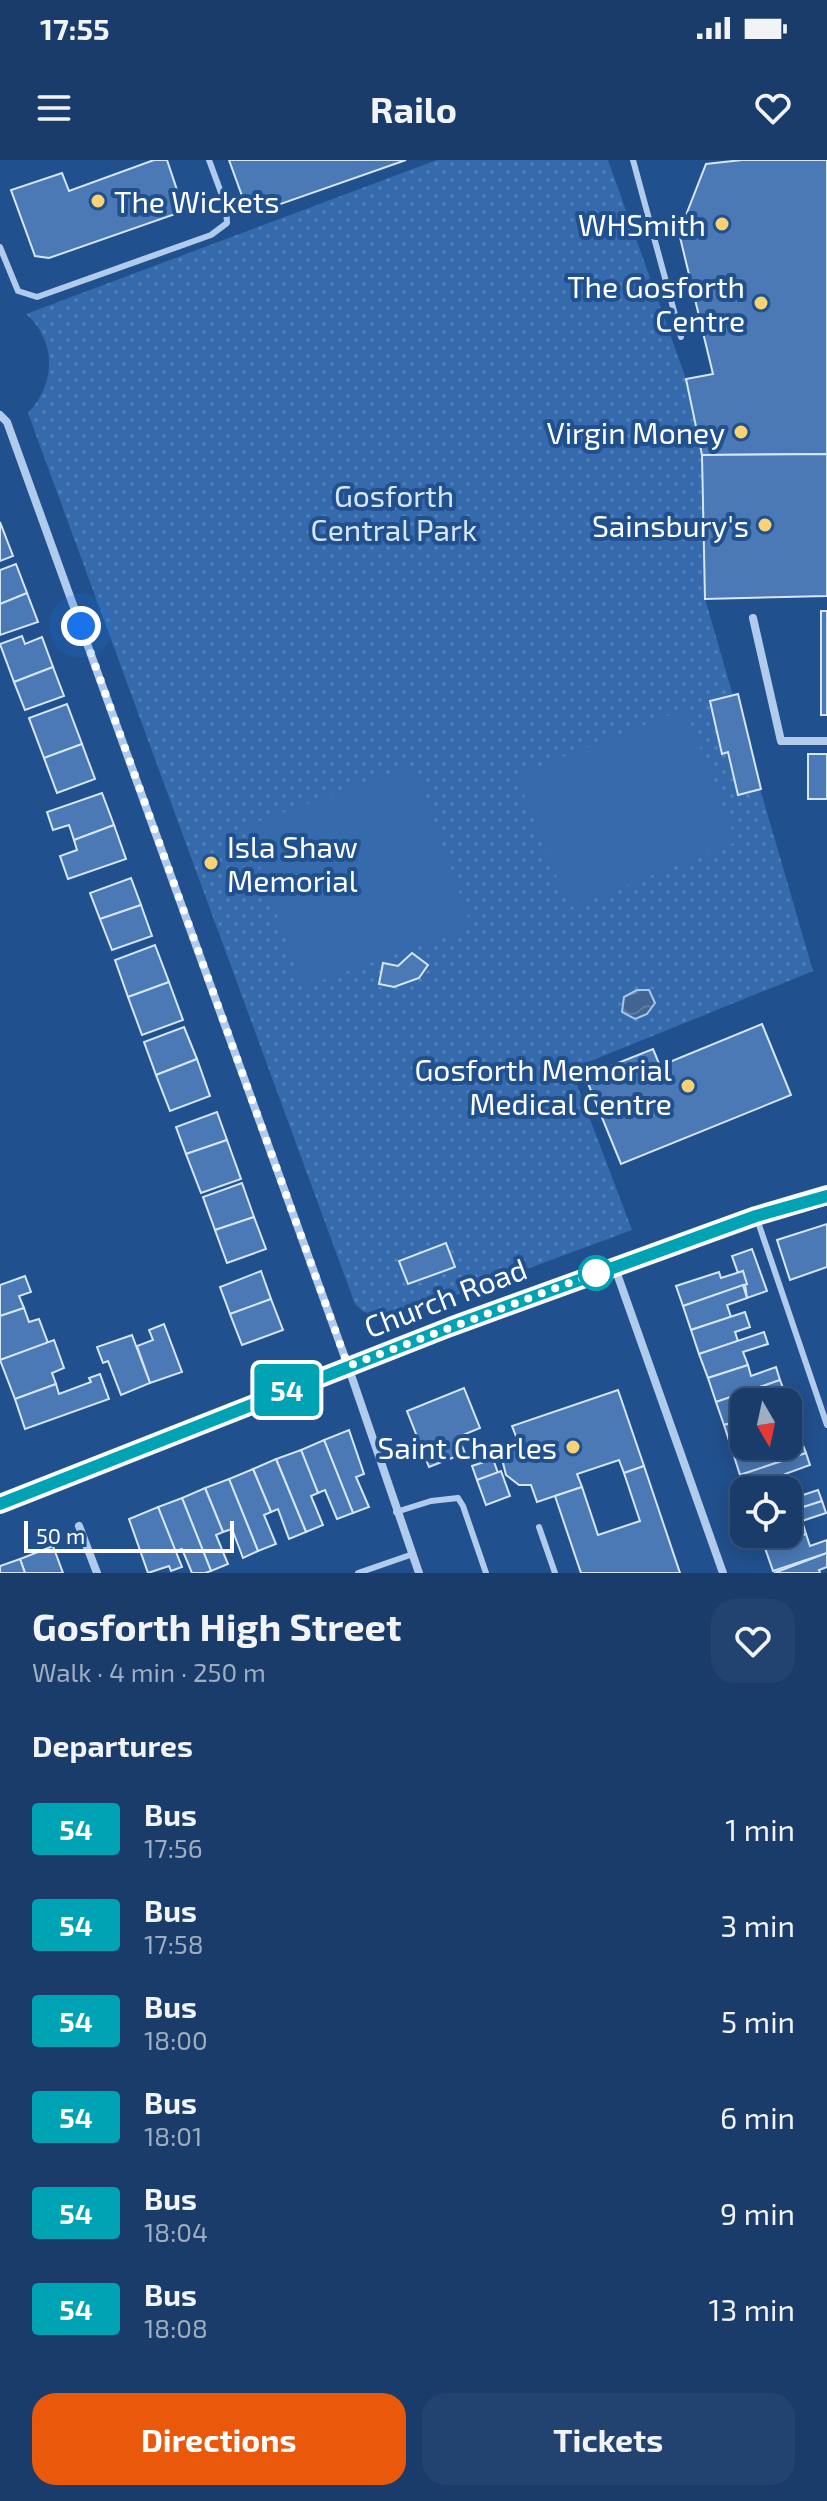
<!DOCTYPE html>
<meta charset="utf-8">
<style>
body{margin:0;font-family:"Exo 2",sans-serif;background:#224370;color:#f1f3f6;height:100vh;display:flex;flex-direction:column;font-size:30px;white-space:nowrap}
*{box-sizing:border-box;margin:0}
p{font-size:26px;color:#9fadc1}
.icon{flex:none;width:44px;height:44px;fill:none;stroke:currentColor;stroke-width:2;stroke-linecap:round;stroke-linejoin:round}
.map{position:relative;height:1413px;overflow:hidden}
.panel{display:flex;flex-direction:column;background:#193c6a;flex:1}
.panel>*{flex:none}
.badge{padding:0 16px;border-radius:6px;font-size:28px;line-height:52px}
.needle{width:52px;rotate:171deg}
.controls{position:absolute;left:730px;top:1228px;display:grid;gap:16px}
.controls a{display:grid;place-items:center;width:72px;height:72px;border-radius:16px;background:#193c6a;box-shadow:0 4px 20px #0003,0 0 0 2px #37567e;font-size:40px}
.scale{position:absolute;left:24px;bottom:20px;width:210px;box-sizing:border-box;padding-left:8px;border:4px solid #fff;border-top:0;font-size:22px;line-height:28px;white-space:nowrap;color:#fff;-webkit-text-stroke:6px #21508e;paint-order:stroke}
.you{position:absolute;width:40px;height:40px;margin:-20px;border:6px solid #fff;border-radius:50%;background:#1a73e8;box-shadow:0 0 0 12px #1a73e833}
.map>.badge{position:absolute;translate:-50% -50%;box-shadow:0 0 0 4px #fff}
h2{padding:0 32px;font-size:30px;line-height:72px}
.round{display:grid;place-items:center;flex:none;width:84px;height:84px;border-radius:24px;background:#224370}
.overview{display:flex;align-items:center;justify-content:space-between;height:136px;padding:0 32px}
h1{font-size:38px;font-weight:700;line-height:60px}
.primary-button{display:flex;gap:16px;margin-top:auto;padding:16px 32px}
.primary-button a{flex:1;height:92px;border-radius:24px;background:#ea580c;color:#fff;font-size:32px;font-weight:700;line-height:92px;text-align:center}
.primary-button a+a{background:#224370;color:#f1f3f6}
ul{padding:0;list-style:none}
li{display:flex;align-items:center;gap:24px;height:96px;padding:0 32px}
li div{flex:1}
li b{display:block;font-size:30px}
li em{font-style:normal}
li .badge{min-width:88px;font-weight:700;text-align:center}
.status{display:flex;justify-content:space-between;align-items:center;height:56px;padding:0 40px;background:#193c6a;direction:ltr}
.status svg{height:22px;fill:currentColor}
header{display:flex;justify-content:space-between;align-items:center;height:104px;padding:0 32px;background:#193c6a;font-size:36px;font-weight:700}
.map>svg:first-child{display:block}
.park{fill:url(#park-dots)}
.pitch{fill:#356aac}
.water{fill:url(#water-waves);stroke:#a5c6ed;stroke-width:2}
.building{fill:#4a79b5;stroke:#d6e6f9;stroke-width:2}
.lines{fill:none;stroke-linecap:round;stroke-linejoin:round}
.lane{stroke:#b1cbec;stroke-width:6}
.street{stroke:#b1cbec;stroke-width:8}
.primary{stroke:#f6f9ff;stroke-width:20}
.line-casing{stroke:#fff;stroke-width:18}
.line{stroke:#00a3b4;stroke-width:12}
.walk{stroke:#fff;stroke-width:8;stroke-dasharray:0 14.4}
.poi-dot{fill:#f8d273;stroke:#21508e;stroke-width:3}
.stop-dot{fill:#fff;stroke:#00a3b4;stroke-width:4}
.labels{text-anchor:middle;dominant-baseline:central;stroke-width:8;stroke-linejoin:round;paint-order:stroke}
.poi-label{font-size:30px;fill:#fff;stroke:#21508e;text-anchor:end}
.park-label{font-size:30px;fill:#d6e6f9;stroke:#21508e}
.street-label{font-size:30px;fill:#fff;stroke:#21508e}
</style>
<div class="status"><b>17:55</b><svg viewBox="0 0 49 12"><path d="M0 12V9h3v3zM5 12V6h3v6zM10 12V3h3v9zM15 12V0h3v12zM26 1h20v11H26zM47 4h2v5h-2z"/></svg></div>
<header><svg class="icon" aria-label="menu" viewBox="0 0 24 24"><path d="M4 6h16M4 12h16M4 18h16"/></svg>Railo<svg class="icon" aria-label="heart" viewBox="0 0 24 24"><path d="M12 20l-8-8c-3-5 5-10 8-4 3-6 11-1 8 4z"/></svg></header>
<div class="map">
<svg width="827" height="1413" viewBox="0 0 827 1413">
<defs>
<pattern id="park-dots" width="8" height="8" patternUnits="userSpaceOnUse" patternTransform="scale(2)"><rect width="8" height="8" fill="#356aac"/><path d="M2 2h.1M6 6h.1" fill="none" stroke="#5380b8" stroke-width="1.8" stroke-linecap="round"/></pattern>
<pattern id="water-waves" width="16" height="10" patternUnits="userSpaceOnUse" patternTransform="scale(2)"><rect width="16" height="10" fill="#426491"/><path d="M0 5q4-4 8 0t8 0" fill="none" stroke="#5e7ba2"/></pattern>
</defs>
<rect width="100%" height="100%" fill="#21508e"/>
<path class="park" d="M437,0H608L686,219L702,295L705,439L813,811L571,909L632,1070L392,1159L364,1152L355,1144L28,253C55,225 58,182 26,154Z"/>
<g class="pitch">
<polygon points="685,549 737,682 569,748 516,615"/>
<polygon points="414,605 472,767 303,827 245,666"/>
</g>
<polygon class="water" points="637,830 649,830 655,843 647,854 635,859 622,852 624,837"/>
<g class="building">
<polygon points="154,0 167,0 184,51 49,98 35,96 11,30 62,13 69,31"/>
<polygon points="229,0 406,0 249,55"/>
<polygon points="742,0 827,0 827,294 702,295 686,219 713,214 679,73 706,4"/>
<polygon points="827,294 827,436 705,439 702,295"/>
<polygon points="0,362 13,396 0,401"/>
<polygon points="16,404 27,433 0,444 0,410"/>
<polygon points="27,433 38,462 0,475 0,444"/>
<rect x="821" y="451" width="6" height="104"/>
<polygon points="22,476 25,484 42,477 53,507 14,522 0,484"/>
<polygon points="53,507 64,536 25,550 14,522"/>
<polygon points="738,534 761,629 738,635 728,592 722,594 710,541"/>
<polygon points="67,544 82,584 44,598 29,558"/>
<polygon points="82,584 95,619 57,633 44,598"/>
<rect x="808" y="594" width="19" height="45"/>
<polygon points="102,633 114,665 74,680 69,665 53,670 47,652"/>
<polygon points="114,665 126,699 68,719 60,696 77,690 74,680"/>
<polygon points="131,718 141,745 100,759 90,733"/>
<polygon points="141,745 152,776 112,790 100,759"/>
<polygon points="155,785 169,822 128,837 115,800"/>
<polygon points="412,793 428,805 419,818 394,827 379,824 383,803 398,806"/>
<polygon points="169,822 183,860 142,875 128,837"/>
<polygon points="762,864 791,935 621,1004 585,916 653,889 660,906"/>
<polygon points="184,867 197,899 156,915 144,882"/>
<polygon points="197,899 210,936 170,951 156,915"/>
<polygon points="217,952 227,980 186,994 176,967"/>
<polygon points="227,980 241,1019 201,1033 186,994"/>
<polygon points="242,1023 254,1057 215,1070 203,1037"/>
<polygon points="254,1057 266,1089 227,1103 215,1070"/>
<polygon points="827,1064 827,1107 790,1120 777,1080"/>
<polygon points="446,1083 455,1107 408,1124 399,1101"/>
<polygon points="752,1089 767,1131 747,1138 743,1111 738,1113 732,1096"/>
<polygon points="261,1111 271,1139 230,1154 220,1127"/>
<polygon points="743,1111 747,1124 683,1146 676,1126 719,1112 721,1118"/>
<polygon points="25,1116 31,1132 19,1136 24,1148 0,1156 0,1125"/>
<polygon points="743,1125 747,1138 727,1145 731,1157 691,1170 683,1146"/>
<polygon points="271,1139 283,1170 242,1185 230,1154"/>
<polygon points="24,1148 29,1162 39,1159 48,1183 0,1200 0,1156"/>
<polygon points="745,1152 750,1167 735,1172 738,1181 699,1194 691,1170"/>
<polygon points="164,1164 182,1212 150,1223 137,1186 153,1180 149,1170"/>
<polygon points="764,1172 768,1184 743,1192 748,1205 708,1218 699,1194"/>
<polygon points="132,1175 150,1223 121,1235 108,1201 103,1203 97,1187"/>
<polygon points="54,1180 64,1208 52,1213 56,1224 15,1239 0,1200"/>
<polygon points="748,1205 751,1216 776,1207 780,1220 716,1242 708,1218"/>
<polygon points="100,1214 109,1239 25,1269 15,1239 56,1224 59,1234 91,1222 89,1218"/>
<polygon points="780,1220 785,1233 761,1242 744,1242 744,1259 724,1265 716,1242"/>
<polygon points="464,1228 480,1268 458,1277 465,1293 429,1307 407,1251"/>
<polygon points="618,1230 644,1306 624,1313 619,1300 577,1314 582,1327 537,1342 531,1325 519,1325 506,1315 503,1303 506,1291 517,1279 512,1266"/>
<polygon points="744,1259 744,1286 732,1290 724,1265"/>
<polygon points="349,1270 364,1314 356,1317 369,1347 353,1353 324,1280"/>
<polygon points="324,1280 353,1353 337,1359 325,1330 318,1333 301,1290"/>
<polygon points="801,1280 806,1293 740,1315 732,1290 744,1286 776,1288"/>
<polygon points="301,1290 318,1333 311,1336 323,1365 306,1372 276,1299"/>
<polygon points="806,1293 810,1305 785,1314 789,1325 776,1330 745,1330 740,1315"/>
<polygon points="276,1299 306,1372 289,1379 278,1349 271,1352 253,1309"/>
<polygon points="493,1299 498,1313 477,1320 472,1306"/>
<polygon points="644,1306 680,1413 581,1413 555,1336 582,1327 598,1375 640,1361 624,1313"/>
<polygon points="253,1309 271,1352 264,1355 276,1384 258,1391 229,1319"/>
<polygon points="501,1311 510,1336 486,1345 477,1320"/>
<polygon points="229,1319 258,1391 243,1398 232,1369 223,1372 205,1328"/>
<polygon points="789,1325 794,1338 818,1330 822,1341 788,1352 788,1330 776,1330"/>
<polygon points="205,1328 223,1372 216,1375 228,1404 211,1411 182,1338"/>
<polygon points="182,1338 211,1411 205,1413 192,1413 182,1389 175,1391 158,1347"/>
<polygon points="822,1341 826,1353 802,1361 806,1374 765,1388 760,1374 788,1374 788,1352"/>
<polygon points="158,1347 182,1407 171,1411 169,1406 148,1413 129,1359"/>
<polygon points="806,1374 810,1386 827,1380 827,1393 773,1411 765,1388"/>
<polygon points="53,1386 63,1413 25,1413 20,1399"/>
<polygon points="827,1393 827,1407 819,1410 820,1413 774,1413"/>
<polygon points="20,1399 25,1413 0,1413 0,1406"/>
</g>
<g class="lines">
<g class="lane">
<polyline points="633,0 681,177"/>
<polyline points="0,87 18,131 37,137 211,75 227,63 226,46 209,0"/>
<polyline points="757,1059 827,1265"/>
<polyline points="396,1352 431,1341 458,1338 463,1346 486,1413"/>
<polyline points="539,1367 555,1413"/>
<polyline points="358,1413 413,1394"/>
</g>
<g class="street">
<polyline points="0,255 7,262 348,1206 419,1413"/>
<polyline points="753,458 781,581 827,581"/>
<polyline points="615,1108 723,1413"/>
<polyline points="79,1366 97,1413"/>
</g>
<polyline class="primary" points="0,1344 450,1167 756,1056 827,1035"/>
</g>
<g class="lines">
<defs>
<polyline id="line" points="0,1344 450,1167 756,1056 827,1036"/>
</defs>
<use href="#line" class="line-casing"/>
<use href="#line" class="line"/>
<polyline class="walk" points="81,466 348,1206 596,1113"/>
</g>
<g class="poi-dot">
<circle cx="98" cy="41" r="8"/>
<circle cx="722" cy="64" r="8"/>
<circle cx="761" cy="143" r="8"/>
<circle cx="741" cy="272" r="8"/>
<circle cx="765" cy="365" r="8"/>
<circle cx="211" cy="703" r="8"/>
<circle cx="688" cy="926" r="8"/>
<circle cx="573" cy="1287" r="8"/>
</g>
<circle class="stop-dot" cx="596" cy="1113" r="16"/>
<g class="labels">
<g class="poi-label">
<text x="114" y="41" text-anchor="start">The Wickets</text>
<text x="706" y="64">WHSmith</text>
<text x="745" y="126">The Gosforth<tspan x="745" dy="34">Centre</tspan></text>
<text x="725" y="272">Virgin Money</text>
<text x="749" y="365">Sainsbury's</text>
<text x="227" y="686" text-anchor="start">Isla Shaw<tspan x="227" dy="34">Memorial</tspan></text>
<text x="672" y="909">Gosforth Memorial<tspan x="672" dy="34">Medical Centre</tspan></text>
<text x="557" y="1287">Saint Charles</text>
</g>
<g class="park-label">
<text x="394" y="335">Gosforth<tspan x="394" dy="34">Central Park</tspan></text>
</g>
<g class="street-label">
<text transform="translate(445 1137) rotate(-21)">Church Road</text>
</g>
</g>
</svg>
<div class="controls">
<a><svg class="needle" viewBox="-14 -14 28 28"><path d="M0-13l5 13h-10z" fill="#e53935"/><path d="M0 13l5-13h-10z" fill="#9fadc1"/></svg></a>
<a><svg class="icon" aria-label="locate" viewBox="0 0 24 24"><circle cx="12" cy="12" r="6"/><path d="M12 2v4M12 18v4M2 12h4M18 12h4"/></svg></a>
</div>
<div class="scale">50 m</div>
<div class="you" style="left:81px;top:466px"></div>
<b class="badge" style="left:287px;top:1230px;background:#00a3b4;color:#fff">54</b>
</div>
<section class="panel">
<div class="overview"><div><h1>Gosforth High Street</h1><p>Walk · 4 min · 250 m</p></div><a class="round"><svg class="icon" aria-label="heart" viewBox="0 0 24 24"><path d="M12 20l-8-8c-3-5 5-10 8-4 3-6 11-1 8 4z"/></svg></a></div>
<h2>Departures</h2>
<ul>
<li><span class="badge" style="background:#00a3b4;color:#fff">54</span><div><b>Bus</b><p>17:56</p></div><em>1 min</em></li>
<li><span class="badge" style="background:#00a3b4;color:#fff">54</span><div><b>Bus</b><p>17:58</p></div><em>3 min</em></li>
<li><span class="badge" style="background:#00a3b4;color:#fff">54</span><div><b>Bus</b><p>18:00</p></div><em>5 min</em></li>
<li><span class="badge" style="background:#00a3b4;color:#fff">54</span><div><b>Bus</b><p>18:01</p></div><em>6 min</em></li>
<li><span class="badge" style="background:#00a3b4;color:#fff">54</span><div><b>Bus</b><p>18:04</p></div><em>9 min</em></li>
<li><span class="badge" style="background:#00a3b4;color:#fff">54</span><div><b>Bus</b><p>18:08</p></div><em>13 min</em></li>
</ul>
<div class="primary-button"><a>Directions</a><a>Tickets</a></div>
</section>
